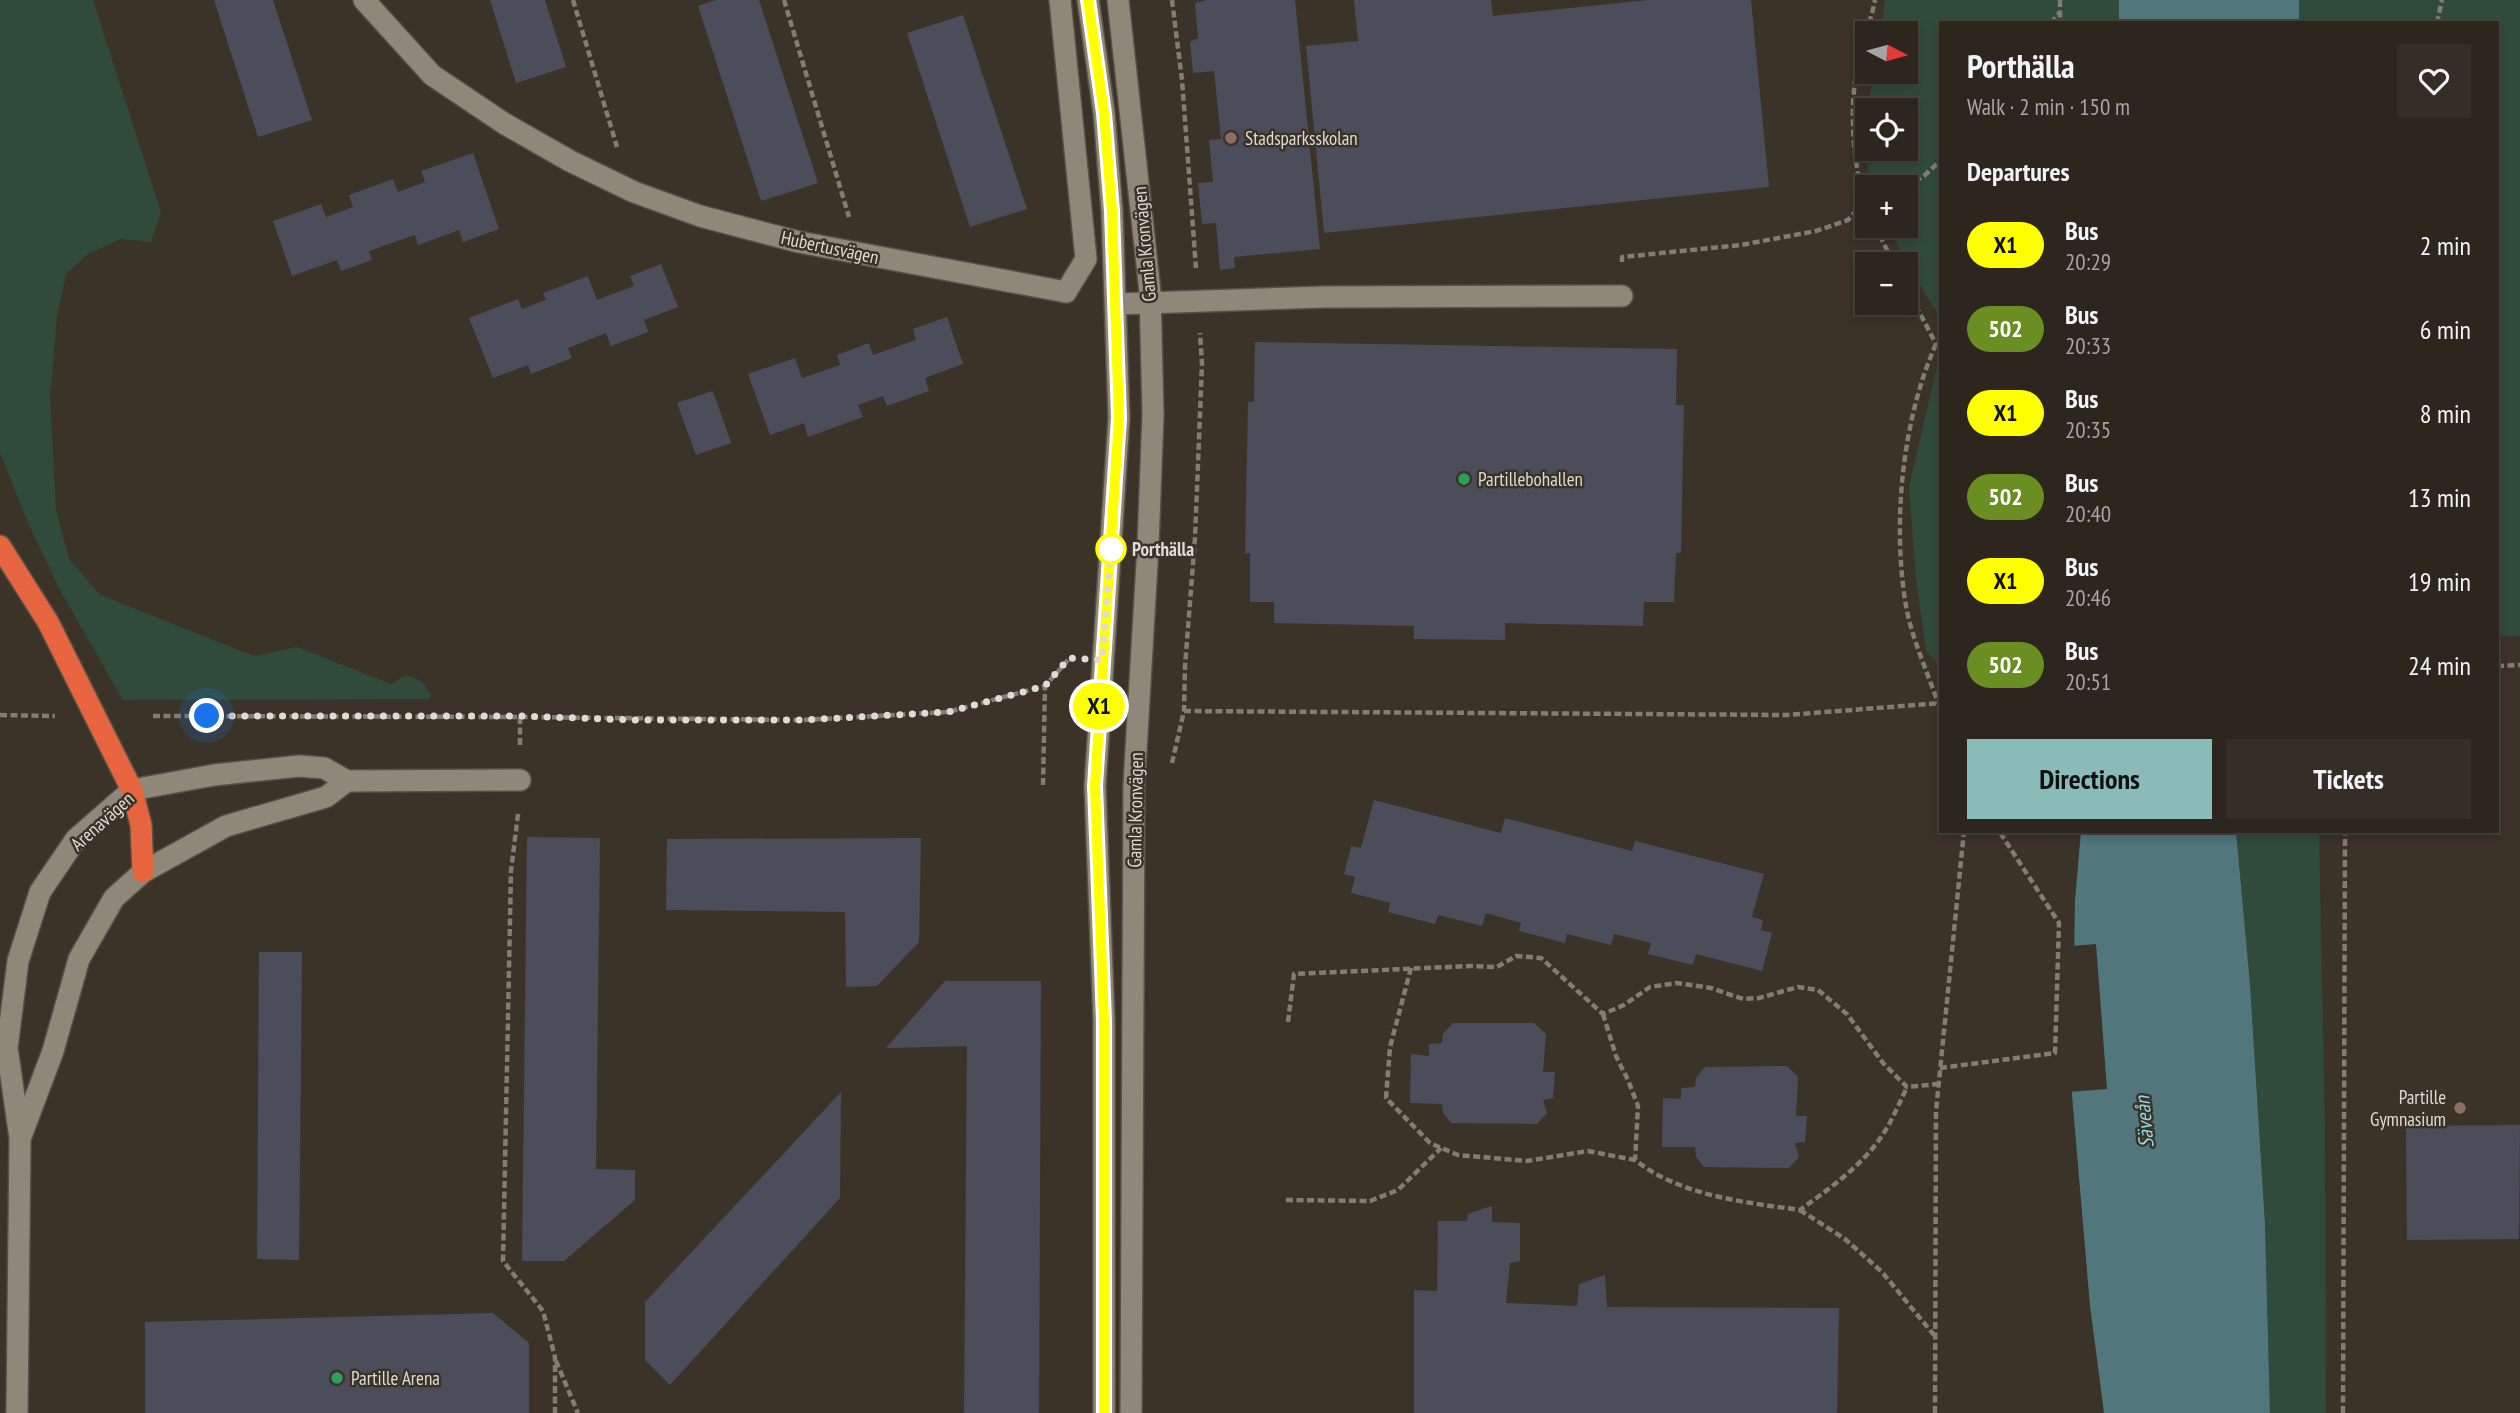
<!DOCTYPE html>
<meta charset="utf-8">
<style>
body{margin:0;font-family:"PT Sans Narrow",sans-serif;background:#342e27;color:#f1f3f6;height:100vh;display:flex;flex-direction:column;font-size:26px;white-space:nowrap}
*{box-sizing:border-box;margin:0}
p{font-size:23px;color:#a6a5a4}
.icon{flex:none;width:38px;height:38px;fill:none;stroke:currentColor;stroke-width:2;stroke-linecap:round;stroke-linejoin:round}
.map{position:relative;flex:1;overflow:hidden}
.drawer{position:absolute;left:1939px;top:21px;width:560px;height:812px;display:flex;flex-direction:column;background:#2c261e;border-radius:0px;box-shadow:0 4px 10px #0003,0 0 0 2px #48433c}
.drawer>*{flex:none}
.badge{padding:0 14px;border-radius:23px;font-size:24px;line-height:46px}
.needle{width:46px;rotate:96deg}
.buttons{position:absolute;left:1855px;top:21px;display:grid;gap:14px}
.buttons a{display:grid;place-items:center;width:63px;height:63px;border-radius:0px;background:#2c261e;box-shadow:0 4px 10px #0003,0 0 0 2px #48433c;font-size:35px}
.you{position:absolute;width:35px;height:35px;margin:-18px;border:5px solid #fff;border-radius:50%;background:#1a73e8;box-shadow:0 0 0 10px #1a73e833}
.map>.badge{position:absolute;translate:-50% -50%;box-shadow:0 0 0 4px #fff}
h2{padding:0 28px;font-size:26px;line-height:63px}
.round{display:grid;place-items:center;flex:none;width:74px;height:74px;border-radius:0px;background:#342e27}
.head{display:flex;align-items:center;justify-content:space-between;height:119px;padding:0 28px}
h1{font-size:33px;font-weight:800;line-height:52px}
.cta{display:flex;gap:14px;margin-top:auto;padding:14px 28px}
.cta a{flex:1;height:80px;border-radius:0px;background:#8bbbb9;color:#111;font-size:28px;font-weight:800;line-height:80px;text-align:center}
.cta a+a{background:#342e27;color:#f1f3f6}
ul{padding:0;list-style:none}
li{display:flex;align-items:center;gap:21px;height:84px;padding:0 28px}
li div{flex:1}
li b{display:block;font-size:26px}
li em{font-style:normal}
li .badge{min-width:77px;font-weight:700;text-align:center}
.map>svg:first-child{display:block}
.green{fill:#304a3b;fill-rule:evenodd}
.water{fill:#51767c}
.pier{fill:#3b3328}
.building{fill:#4c4d5a}
.lines{fill:none;stroke-linecap:round;stroke-linejoin:round}
.minor-casing{stroke:#575047;stroke-width:24}
.highway-casing{stroke:#575047;stroke-width:24}
.path{stroke:#837c73;stroke-width:4.5;stroke-dasharray:7 3.5;stroke-linecap:butt}
.minor{stroke:#8f8779;stroke-width:21}
.highway{stroke:#e6653e;stroke-width:21}
.line-casing{stroke:#fff;stroke-width:16}
.line{stroke:#ff0;stroke-width:10}
.walk{stroke:#dfdad3;stroke-width:7;stroke-dasharray:0 12.6}
.education-dot{fill:#8d6e63;stroke:#3b3328;stroke-width:2.5}
.leisure-dot{fill:#2e9e5b;stroke:#3b3328;stroke-width:2.5}
.stop-dot{fill:#fff;stroke:#ff0;stroke-width:3.5}
.labels{text-anchor:middle;dominant-baseline:central;stroke-width:5;stroke-linejoin:round;paint-order:stroke}
.poi-label{font-size:19px;fill:#dfdad3;stroke:#3b3328;text-anchor:start}
.street-label{font-size:19px;fill:#dfdad3;stroke:#3b3328}
.stop-label{font-size:19px;font-weight:bold;fill:#dfdad3;stroke:#3b3328;text-anchor:start}
.water-label{font-size:21px;font-style:italic;fill:#90d8e2;stroke:#3b3328}
</style>
<div class="map">
<svg width="2520" height="1413" viewBox="0 0 2520 1413">
<rect width="100%" height="100%" fill="#3b3328"/>
<g class="green">
<polygon points="0,0 93,0 161,212 151,242 121,239 88,254 66,274 57,316 50,398 56,510 69,559 100,595 254,656 297,647 391,684 406,675 421,681 431,693 429,699 123,700 60,590 29,525 0,453"/>
<path d="M1885,0H2119V23H1941V319L1906,263L1889,226H1906V187H1872L1870,182L1863,132L1874,72H1906V33H1881ZM1906,110V149H1867V110Z"/>
<polygon points="2299,0 2520,0 2520,636 2499,636 2497,632 2497,23 2299,23"/>
<polygon points="1941,358 1941,668 1926,650 1916,579 1909,486 1936,371"/>
<polygon points="2236,831 2319,831 2325,1131 2326,1413 2270,1413 2265,1224 2250,984"/>
</g>
<g class="water">
<rect x="2119" y="0" width="180" height="23"/>
<polygon points="2081,831 2236,831 2250,984 2265,1224 2270,1413 2104,1413 2090,1306 2072,1095 2075,900"/>
</g>
<polygon class="pier" points="2096,944 2107,1089 2068,1092 2071,946"/>
<g class="building">
<polygon points="214,0 273,0 312,120 258,137"/>
<polygon points="490,0 545,0 566,67 516,83"/>
<polygon points="716,0 759,0 818,183 761,201 698,6"/>
<polygon points="1206,0 1295,0 1320,249 1234,257 1235,268 1220,270 1216,223 1202,224 1198,183 1213,182 1209,140 1221,139 1214,71 1193,73 1190,42 1198,38 1195,3"/>
<polygon points="1354,0 1491,0 1493,16 1648,0 1751,0 1769,187 1324,233 1306,46 1358,41"/>
<polygon points="963,15 1027,209 970,227 907,33"/>
<polygon points="473,153 499,229 463,242 459,230 418,245 415,235 369,251 372,260 341,271 337,260 292,276 273,221 321,204 326,217 353,207 349,195 393,179 398,192 425,182 421,171"/>
<polygon points="661,264 678,307 644,320 648,332 611,346 606,333 568,348 572,358 531,374 528,365 493,378 469,318 518,299 522,309 546,300 543,293 588,276 597,300 634,286 630,276"/>
<polygon points="947,317 963,364 925,378 929,391 887,406 883,396 858,405 863,417 808,437 804,423 770,435 748,374 795,358 802,378 840,365 837,355 869,343 873,355 916,340 913,329"/>
<polygon points="1255,342 1677,349 1676,405 1684,405 1681,553 1676,553 1674,602 1644,602 1643,626 1505,623 1505,640 1414,639 1414,626 1274,623 1274,602 1250,602 1250,553 1245,553 1248,402 1254,402"/>
<polygon points="713,391 731,443 696,455 677,403"/>
<polygon points="1374,800 1501,833 1505,818 1632,851 1635,841 1764,874 1752,917 1763,920 1761,930 1772,933 1762,971 1696,954 1693,965 1648,954 1651,943 1614,934 1611,945 1567,934 1565,943 1519,931 1521,923 1486,913 1482,926 1438,915 1435,924 1388,912 1390,903 1351,893 1355,877 1344,874 1351,846 1361,848"/>
<polygon points="527,837 600,838 596,1169 635,1170 635,1200 564,1261 522,1261"/>
<polygon points="921,838 919,942 877,986 846,987 845,912 666,910 667,839"/>
<polygon points="259,952 302,952 299,1260 257,1259"/>
<polygon points="945,981 1041,981 1039,1413 964,1413 967,1046 886,1048"/>
<polygon points="1453,1023 1534,1023 1546,1034 1543,1072 1555,1072 1553,1098 1543,1100 1547,1113 1537,1124 1451,1123 1443,1113 1442,1104 1410,1103 1411,1054 1429,1056 1429,1044 1442,1043 1443,1034"/>
<polygon points="1787,1066 1798,1077 1796,1116 1807,1116 1805,1142 1795,1143 1799,1157 1789,1168 1704,1167 1696,1157 1695,1147 1662,1147 1663,1098 1681,1099 1681,1088 1695,1087 1696,1078 1705,1067"/>
<polygon points="841,1092 840,1198 670,1385 645,1360 645,1302"/>
<polygon points="2520,1125 2519,1239 2407,1240 2406,1126"/>
<polygon points="1492,1206 1492,1222 1520,1223 1520,1261 1510,1263 1506,1303 1577,1306 1579,1284 1605,1275 1607,1307 1839,1308 1837,1413 1414,1413 1414,1290 1437,1291 1438,1221 1467,1221 1468,1214"/>
<polygon points="493,1313 529,1343 529,1413 145,1413 145,1322"/>
</g>
<g class="lines">
<defs>
<g id="minor">
<polyline points="364,0 432,75 505,124 570,161 634,192 700,216 799,242 1066,292 1086,259 1060,0"/>
<polyline points="1088,0 1104,113 1112,211 1119,418 1095,786 1104,1021 1104,1413"/>
<polyline points="1118,0 1150,292 1153,414 1148,546 1134,785 1131,1413"/>
<polyline points="1116,304 1324,297 1622,296"/>
<polyline points="21,1136 53,1051 79,959 114,898 143,872 226,826 326,797 347,781"/>
<polyline points="17,1413 20,1138 7,1048 18,961 40,892 76,839 132,790 214,775 299,766 324,768 347,781 520,780"/>
</g>
<polyline id="highway" points="0,546 48,622 132,790 141,825 143,872"/>
</defs>
<use href="#minor" class="minor-casing"/>
<use href="#highway" class="highway-casing"/>
<g class="path">
<polyline points="573,0 617,147"/>
<polyline points="784,0 849,217"/>
<polyline points="1172,0 1182,80 1196,268"/>
<polyline points="2060,0 2060,23"/>
<polyline points="2051,23 2060,12"/>
<polyline points="2437,23 2442,0"/>
<polyline points="1906,187 1925,175 1941,160"/>
<path d="M1866,209C1854,165 1849,120 1856,74C1860,49 1870,25 1875,0"/>
<polyline points="1875,226 1894,264"/>
<polyline points="1622,262 1622,257 1741,245 1816,231 1848,220 1855,212 1867,208"/>
<polyline points="1906,287 1936,344 1941,349"/>
<path d="M1936,344C1902,420 1892,524 1906,606C1912,639 1927,671 1938,703"/>
<polyline points="2497,666 2520,665"/>
<polyline points="1184,711 1787,715 1941,703"/>
<polyline points="0,715 55,716"/>
<polyline points="153,716 520,717 803,720 948,712 1045,686 1068,660"/>
<polyline points="520,717 520,746"/>
<polyline points="1172,763 1184,711 1185,666 1195,538 1202,364 1200,333"/>
<polyline points="1043,785 1045,686"/>
<polyline points="518,814 511,871 503,1261 543,1311 555,1357 555,1413"/>
<polyline points="1411,968 1390,1047 1386,1098 1430,1143 1458,1155 1527,1161 1588,1151 1635,1160"/>
<path d="M1603,1014L1616,1056L1628,1080L1638,1106L1635,1160C1681,1196 1743,1202 1800,1210C1830,1188 1865,1164 1885,1131C1893,1118 1900,1102 1907,1087"/>
<polyline points="1288,1022 1294,974 1470,966 1497,967 1516,956 1541,958 1603,1014 1624,1005 1650,987 1677,983 1711,988 1743,999 1759,998 1798,987 1818,990 1847,1014 1883,1063 1907,1087 1938,1084"/>
<polyline points="1940,1068 2055,1053 2059,923 1999,831"/>
<polyline points="1286,1200 1370,1201 1398,1190 1441,1148"/>
<polyline points="1800,1210 1845,1239 1882,1272 1934,1335"/>
<polyline points="556,1361 578,1413"/>
<polyline points="1935,1413 1936,1111 1964,831"/>
<polyline points="2343,1413 2345,831"/>
</g>
<use href="#minor" class="minor"/>
<use href="#highway" class="highway"/>
</g>
<g class="lines">
<defs>
<polyline id="line" points="1088,0 1104,113 1112,211 1119,418 1095,786 1104,1021 1104,1413"/>
</defs>
<use href="#line" class="line-casing"/>
<use href="#line" class="line"/>
<polyline class="walk" points="207,716 520,716 634,720 803,720 948,712 1045,686 1069,658 1102,660 1111,549"/>
</g>
<g class="education-dot">
<circle cx="1231" cy="138" r="7"/>
<circle cx="2460" cy="1108" r="7"/>
</g>
<g class="leisure-dot">
<circle cx="1464" cy="479" r="7"/>
<circle cx="337" cy="1378" r="7"/>
</g>
<circle class="stop-dot" cx="1111" cy="549" r="14"/>
<g class="labels">
<g class="poi-label">
<text x="1245" y="138">Stadsparksskolan</text>
<text x="1478" y="479">Partillebohallen</text>
<text x="2446" y="1097" text-anchor="end">Partille<tspan x="2446" dy="22">Gymnasium</tspan></text>
<text x="351" y="1378">Partille Arena</text>
</g>
<g class="street-label">
<text transform="translate(1144 244) rotate(-95)">Gamla Kronvägen</text>
<text transform="translate(830 247) rotate(12)">Hubertusvägen</text>
<text transform="translate(1135 810) rotate(-89)">Gamla Kronvägen</text>
<text transform="translate(102 821) rotate(-42)">Arenavägen</text>
</g>
<g class="stop-label">
<text x="1132" y="549">Porthälla</text>
</g>
<g class="water-label">
<text transform="translate(2144 1122) rotate(-95)">Säveån</text>
</g>
</g>
</svg>
<div class="buttons">
<a><svg class="needle" viewBox="-14 -14 28 28"><path d="M0-13l5 13h-10z" fill="#e53935"/><path d="M0 13l5-13h-10z" fill="#a6a5a4"/></svg></a>
<a><svg class="icon" aria-label="locate" viewBox="0 0 24 24"><circle cx="12" cy="12" r="6"/><path d="M12 2v4M12 18v4M2 12h4M18 12h4"/></svg></a>
<a>+</a>
<a>−</a>
</div>
<div class="you" style="left:207px;top:716px"></div>
<b class="badge" style="left:1099px;top:706px;background:#ff0;color:#111">X1</b>
<section class="drawer">
<div class="head"><div><h1>Porthälla</h1><p>Walk · 2 min · 150 m</p></div><a class="round"><svg class="icon" aria-label="heart" viewBox="0 0 24 24"><path d="M12 20l-8-8c-3-5 5-10 8-4 3-6 11-1 8 4z"/></svg></a></div>
<h2>Departures</h2>
<ul>
<li><span class="badge" style="background:#ff0;color:#111">X1</span><div><b>Bus</b><p>20:29</p></div><em>2 min</em></li>
<li><span class="badge" style="background:#6b8e23;color:#fff">502</span><div><b>Bus</b><p>20:33</p></div><em>6 min</em></li>
<li><span class="badge" style="background:#ff0;color:#111">X1</span><div><b>Bus</b><p>20:35</p></div><em>8 min</em></li>
<li><span class="badge" style="background:#6b8e23;color:#fff">502</span><div><b>Bus</b><p>20:40</p></div><em>13 min</em></li>
<li><span class="badge" style="background:#ff0;color:#111">X1</span><div><b>Bus</b><p>20:46</p></div><em>19 min</em></li>
<li><span class="badge" style="background:#6b8e23;color:#fff">502</span><div><b>Bus</b><p>20:51</p></div><em>24 min</em></li>
</ul>
<div class="cta"><a>Directions</a><a>Tickets</a></div>
</section>
</div>
